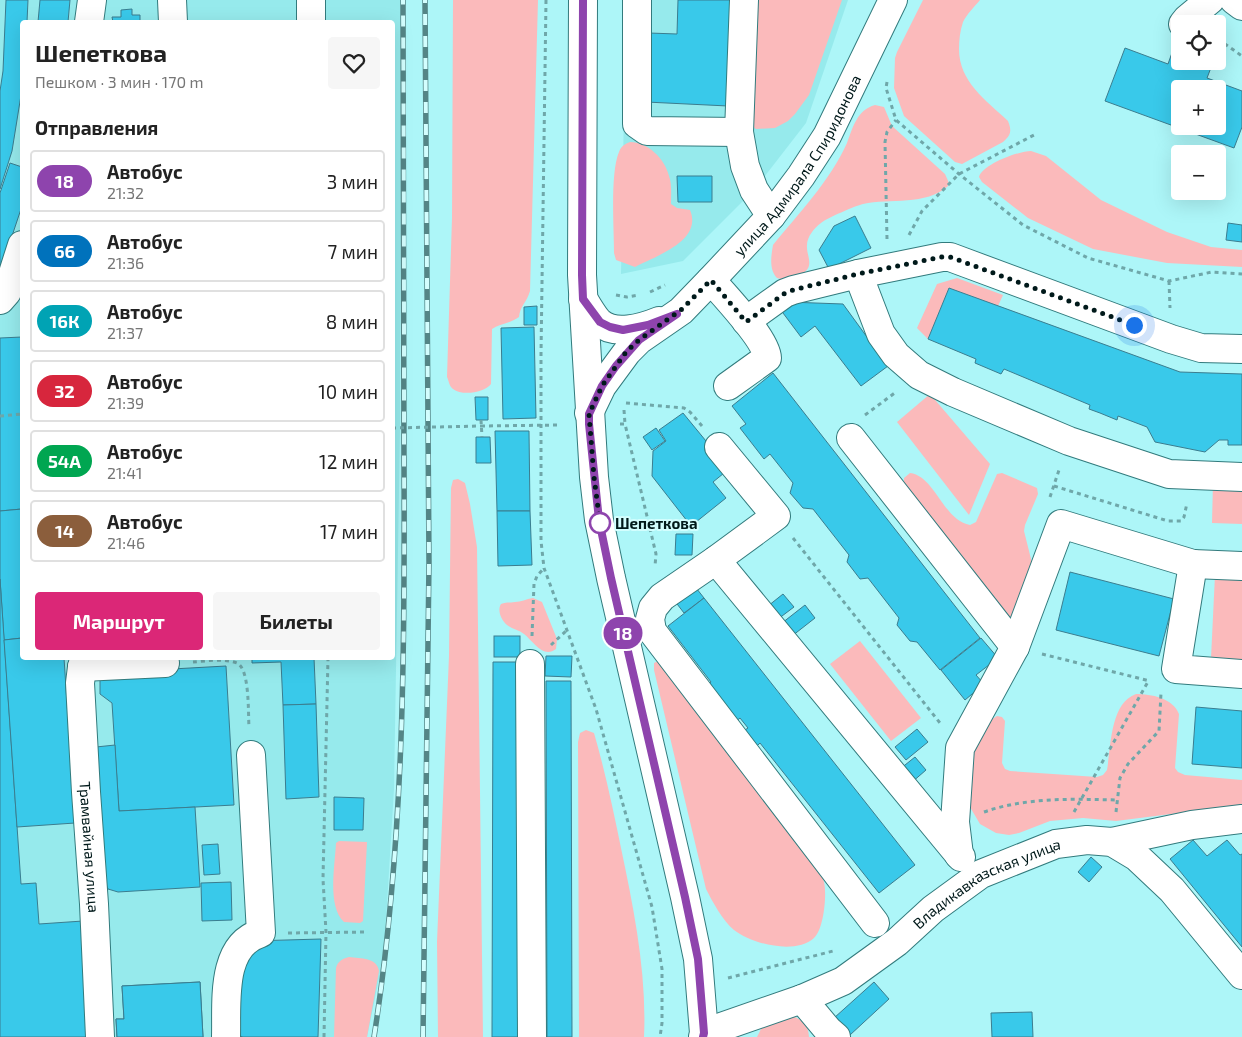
<!DOCTYPE html>
<html lang="ru">
<meta charset="utf-8">
<style>
body{margin:0;font-family:"Exo 2",sans-serif;background:#f6f6f6;color:#222;height:100vh;display:flex;flex-direction:column;font-size:19px;white-space:nowrap}
*{box-sizing:border-box;margin:0}
p{font-size:16px;color:#767676}
.icon{flex:none;width:28px;height:28px;fill:none;stroke:currentColor;stroke-width:2;stroke-linecap:round;stroke-linejoin:round}
.map{position:relative;flex:1;overflow:hidden}
.sheet{position:absolute;left:20px;top:20px;width:375px;height:640px;display:flex;flex-direction:column;background:#fff;border-radius:5px;box-shadow:0 5px 20px #0002}
.sheet>*{flex:none}
.badge{padding:0 10px;border-radius:16px;font-size:18px;line-height:32px}
.buttons{position:absolute;left:1171px;top:15px;display:grid;gap:10px}
.buttons a{display:grid;place-items:center;width:55px;height:55px;border-radius:5px;background:#fff;box-shadow:0 5px 20px #0002;font-size:25px}
.you{position:absolute;width:25px;height:25px;margin:-12px;border:4px solid #fff;border-radius:50%;background:#1a73e8;box-shadow:0 0 0 8px #1a73e833}
.map>.badge{position:absolute;translate:-50% -50%;box-shadow:0 0 0 2px #fff}
h2{padding:0 15px;font-size:19px;line-height:45px}
.round{display:grid;place-items:center;flex:none;width:52px;height:52px;border-radius:5px;background:#f6f6f6}
.head{display:flex;align-items:center;justify-content:space-between;height:85px;padding:0 15px}
h1{font-size:24px;font-weight:700;line-height:38px}
.button{display:flex;gap:10px;margin-top:auto;padding:10px 15px}
.button a{flex:1;height:58px;border-radius:5px;background:#db2777;color:#fff;font-size:20px;font-weight:700;line-height:58px;text-align:center}
.button a+a{background:#f6f6f6;color:#222}
ul{padding:0;list-style:none}
li{display:flex;align-items:center;gap:15px;height:62px;margin:0 10px 8px;padding:0 5px;border:2px solid #e0e0e0;border-radius:5px}
li div{flex:1}
li b{display:block;font-size:19px}
li em{font-style:normal}
li .badge{min-width:55px;font-weight:700;text-align:center}
.map>svg:first-child{display:block}
.built{fill:#96eaec;fill-rule:evenodd}
.green{fill:#fbbabb}
.building{fill:#39c9ea;stroke:#3b7d8f;fill-rule:evenodd}
.lines{fill:none;stroke-linecap:round;stroke-linejoin:round}
.minor-casing{stroke:#327b7d;stroke-width:30}
.major-casing{stroke:#327b7d;stroke-width:30}
.path{stroke:#6fa7a9;stroke-width:3;stroke-dasharray:4 4;stroke-linecap:butt}
.minor{stroke:#fff;stroke-width:28}
.major{stroke:#fff;stroke-width:28}
.rail-casing{stroke:#548586;stroke-width:5.5}
.rail{stroke:#d3fefe;stroke-width:4;stroke-dasharray:11;stroke-linecap:butt}
.path-bridge{stroke:#6fa7a9;stroke-width:3;stroke-dasharray:4 4;stroke-linecap:butt}
.line-casing{stroke:#fff;stroke-width:11}
.line{stroke:#8e44ad;stroke-width:8}
.walk{stroke:#00191a;stroke-width:5;stroke-dasharray:0 9}
.stop-dot{fill:#fff;stroke:#8e44ad;stroke-width:2.5}
.labels{text-anchor:middle;dominant-baseline:central;stroke-width:4;stroke-linejoin:round;paint-order:stroke}
.street-label{font-size:15px;fill:#00191a;stroke:#d3fefe}
.stop-label{font-size:15px;font-weight:bold;fill:#00191a;stroke:#d3fefe;text-anchor:start}
</style>
<div class="map">
<svg width="1242" height="1037" viewBox="0 0 1242 1037">
<rect width="100%" height="100%" fill="#adf6f8"/>
<g class="built">
<path d="M0,0H401L400,430L394,789L384,954L367,1037H0ZM22,22H392V658H22Z"/>
<polygon points="626,0 848,0 806,123 754,190 683,261 621,274"/>
</g>
<g class="green">
<path d="M453,0H538L530,291C527,302 520,306 519,317C509,324 499,324 492,329L491,384C484,393 462,396 453,389C449,386 449,381 447,377L452,218Z"/>
<polygon points="756,0 842,0 809,95 795,114 788,121 775,128 756,129 750,125"/>
<path d="M923,0H980C974,7 967,14 963,22C960,31 959,40 959,49C959,82 986,100 1008,121C1012,131 1011,135 1003,142L962,164L955,162L904,116L894,88L895,58L897,52Z"/>
<path d="M875,105L884,107L892,126L945,174L949,183L948,186C926,206 890,198 863,204C855,206 827,218 821,223C814,228 807,237 807,245C806,255 815,266 803,273C796,276 788,277 781,279L777,278C769,270 771,256 773,245C799,213 830,181 847,143C853,127 857,110 875,105Z"/>
<path d="M630,142C648,142 665,159 669,176C672,184 671,195 671,204L677,208L690,210C703,241 656,256 635,267L616,260L614,253C614,228 610,173 619,152C621,146 625,144 630,142Z"/>
<path d="M1031,151L1046,156L1101,200L1167,232L1211,247L1242,250V267L1167,263L1093,249L1028,218L982,182L979,177C983,164 1019,151 1031,151Z"/>
<polygon points="957,278 1003,295 998,306 949,288 928,339 917,328 937,284"/>
<polygon points="930,394 990,464 969,515 897,422"/>
<path d="M910,473C935,476 943,520 970,525L976,522L997,474L1002,473L1037,488L1038,494L1025,525L1024,531L1033,567L1013,616L1006,617L904,486V478Z"/>
<polygon points="458,479 465,483 470,504 477,547 483,1037 438,1037 437,942 449,656 451,488 453,480"/>
<polygon points="1213,482 1242,482 1242,524 1212,523"/>
<polygon points="1215,575 1242,577 1242,660 1211,658"/>
<path d="M533,598L542,602L557,639L556,649C543,659 533,641 524,634C519,630 512,629 507,625C501,620 497,610 501,604C506,602 509,603 515,602C521,602 526,599 533,598Z"/>
<polygon points="860,641 921,718 891,741 830,664"/>
<path d="M660,660L819,867C820,872 823,877 824,882C827,894 824,929 814,938C795,955 752,944 734,930C723,921 712,901 706,889L654,670V663Z"/>
<path d="M1136,694C1151,694 1173,698 1179,714L1175,768L1178,772L1185,775L1242,780V805L1116,821L1083,818L1050,821L1019,833L1009,835L996,833L980,824L970,807L973,751L991,720L997,716L1002,717L1005,721L1002,763L1005,769L1010,771L1097,777L1103,775L1107,770C1111,747 1110,703 1136,694Z"/>
<path d="M586,730L594,733C605,771 613,809 621,848C634,910 647,974 644,1037H579L578,742L580,733Z"/>
<path d="M339,841L367,842L363,921L360,923L344,922C327,906 335,865 336,843Z"/>
<path d="M349,957C361,959 377,957 379,971L367,1037H334L336,968C338,961 342,959 349,957Z"/>
<path d="M792,1016C803,1020 808,1024 809,1037H757L762,1027Z"/>
</g>
<g class="building">
<polygon points="6,0 28,0 27,22 22,22 22,89 12,151 0,189 0,91 3,71"/>
<polygon points="40,0 70,0 68,22 38,22"/>
<polygon points="678,0 733,0 728,106 646,102 649,33 677,34"/>
<polygon points="132,9 132,15 140,15 140,22 113,22 112,17 121,17 121,10"/>
<path d="M1125,48L1168,64L1173,50L1180,52V61H1203L1212,65L1207,78L1242,91V127L1234,148L1105,101ZM1180,89H1218V126H1180Z"/>
<polygon points="10,163 22,167 22,206 0,272 0,193"/>
<polygon points="677,176 712,176 712,202 678,202"/>
<polygon points="855,216 871,248 829,269 819,250 834,226"/>
<polygon points="1228,223 1242,225 1242,242 1226,240"/>
<polygon points="949,288 1180,372 1242,374 1242,445 1228,445 1228,440 1219,440 1205,452 1155,442 1147,427 1118,416 1117,420 1100,413 1089,409 1090,405 1004,369 1001,374 975,363 976,359 928,339"/>
<polygon points="788,302 843,304 888,366 861,386 815,326 801,337 780,309"/>
<polygon points="537,306 537,325 524,325 524,307"/>
<polygon points="534,327 536,418 503,419 501,328"/>
<polygon points="22,337 22,509 0,511 0,338"/>
<polygon points="773,373 980,638 940,670 917,642 910,641 897,625 899,618 868,578 860,579 847,562 849,555 813,509 803,508 790,493 793,483 770,454 764,459 740,428 746,424 732,406"/>
<polygon points="475,397 488,397 488,420 476,420"/>
<polygon points="683,413 729,469 713,482 726,498 691,526 652,476 653,451 666,441 659,430"/>
<polygon points="656,428 665,441 652,450 643,437"/>
<polygon points="495,431 529,431 530,511 497,511"/>
<polygon points="476,437 490,437 491,463 476,463"/>
<polygon points="22,509 22,638 4,640 0,579 0,511"/>
<polygon points="497,511 530,511 532,565 498,566"/>
<polygon points="676,534 693,534 692,555 675,555"/>
<polygon points="1070,572 1174,599 1159,656 1056,630"/>
<polygon points="0,579 21,884 36,883 39,924 83,921 87,1037 0,1037"/>
<polygon points="693,584 704,598 684,613 674,600"/>
<polygon points="783,594 794,607 778,619 768,606"/>
<polygon points="704,598 915,865 879,893 760,743 757,746 745,730 748,728 740,718 733,724 704,688 711,682 668,626"/>
<polygon points="805,605 815,618 792,636 782,623"/>
<rect x="494" y="636" width="26" height="21"/>
<polygon points="22,638 22,658 64,658 75,823 17,827 4,640"/>
<polygon points="981,638 998,658 976,675 984,684 965,700 941,670"/>
<polygon points="546,656 572,656 571,677 545,676"/>
<polygon points="252,658 314,658 316,704 283,705 281,662 252,663"/>
<polygon points="493,662 519,662 518,1037 492,1037"/>
<polygon points="226,666 234,805 119,811 112,703 100,694 100,673"/>
<polygon points="546,681 571,681 572,1037 547,1037"/>
<polygon points="316,704 319,797 286,799 283,705"/>
<polygon points="1196,707 1242,711 1242,768 1192,764"/>
<polygon points="917,729 928,742 906,760 895,747"/>
<polygon points="115,745 119,811 195,807 200,887 118,892 108,889 105,883 96,747"/>
<polygon points="915,757 926,770 911,783 900,769"/>
<polygon points="334,797 364,798 363,830 334,830"/>
<polygon points="1193,840 1207,856 1227,840 1240,855 1242,854 1242,947 1170,859"/>
<polygon points="218,844 220,874 204,875 202,845"/>
<polygon points="1091,857 1102,867 1089,882 1078,872"/>
<polygon points="231,882 232,920 202,921 201,883"/>
<polygon points="321,939 318,1037 243,1037 232,1033 230,1013 251,941"/>
<polygon points="200,982 203,1037 117,1037 116,1019 124,1019 122,986"/>
<polygon points="200,982 203,1037 117,1037 116,1019 124,1019 122,986"/>
<polygon points="874,982 889,999 850,1035 834,1018"/>
<polygon points="1032,1012 1033,1037 992,1037 991,1013"/>
</g>
<g class="lines">
<defs>
<g id="minor">
<polyline points="172,0 173,22"/>
<polyline points="311,0 311,22"/>
<polyline points="637,0 637,124 647,131 739,132"/>
<polyline points="744,0 739,132 745,166 754,190 771,216"/>
<polyline points="89,22 92,0"/>
<polyline points="1183,24 1187,19 1210,0"/>
<polyline points="858,274 881,334 896,355 919,375 953,392 1069,441 1169,474 1242,477"/>
<path d="M711,280C724,295 767,340 767,358L728,386"/>
<polyline points="0,300 7,292 22,245"/>
<polyline points="746,321 785,293 793,290 858,274 942,257 950,257 1171,339 1201,348 1242,349"/>
<polyline points="851,438 1015,647"/>
<polyline points="719,447 776,516 716,560 662,597 653,608 650,619 652,631 875,923"/>
<polyline points="716,560 961,857"/>
<polyline points="1193,564 1242,566"/>
<path id="s1" d="M85,658L82,667L80,683L86,792L94,904L100,1037"/>
<polyline points="530,664 532,1037"/>
<polyline points="82,667 165,663"/>
<polyline points="1112,842 1192,825 1242,819"/>
<polyline points="959,855 955,822 960,748 1015,647 1061,524 1193,564 1176,669 1242,674"/>
<polyline points="802,999 828,1030 836,1037"/>
<path id="s2" d="M704,1033L802,999L843,981L897,942L933,909L981,874L1056,844L1087,840L1112,842L1137,857L1172,890L1242,975"/>
<path d="M226,1037C227,1003 220,945 261,933L251,755"/>
</g>
<g id="major">
<polyline points="583,0 582,275 594,477 599,520 611,578 685,897 698,959 704,1033 703,1037"/>
<polyline points="1234,0 1242,6"/>
<path d="M583,299C588,306 593,316 599,322C614,336 642,328 659,321"/>
<path id="s3" d="M589,413L602,386L627,352L639,340L681,311L711,280L771,216L801,176L827,136L893,0"/>
</g>
</defs>
<use href="#minor" class="minor-casing"/>
<use href="#major" class="major-casing"/>
<g class="path">
<polyline points="546,0 541,354 541,541 544,568 596,709 652,907 662,969 662,1023 660,1037"/>
<polyline points="1218,39 1242,56"/>
<polyline points="887,82 886,88 896,120 959,174 1023,225 1088,258 1169,281 1212,272 1242,274"/>
<polyline points="909,235 922,211 959,174 1034,135"/>
<polyline points="887,239 885,142 887,132 896,120"/>
<polyline points="1169,281 1170,308"/>
<polyline points="650,292 665,285"/>
<polyline points="616,295 627,297 639,295"/>
<polyline points="626,403 684,408 690,412 702,426"/>
<polyline points="624,410 625,424"/>
<polyline points="865,415 896,392"/>
<polyline points="0,416 22,414"/>
<polyline points="481,420 482,437"/>
<polyline points="620,424 625,424 656,554 655,566"/>
<polyline points="481,426 559,425"/>
<polyline points="1054,486 1168,521 1181,521 1184,517 1187,503"/>
<polyline points="1050,497 1060,467"/>
<polyline points="793,538 940,723"/>
<polyline points="532,636 534,584 537,576 544,568"/>
<polyline points="551,645 567,630"/>
<polyline points="1042,654 1150,681"/>
<path d="M193,662C206,661 224,658 237,663C250,669 248,714 249,727"/>
<path d="M984,812C1027,797 1073,799 1118,800"/>
<polyline points="1074,812 1149,680"/>
<polyline points="1116,812 1120,778 1128,764 1159,731 1161,693"/>
<polyline points="288,933 368,932"/>
<polyline points="728,978 833,951"/>
<polyline points="324,1037 326,932 323,879 328,658"/>
</g>
<use href="#minor" class="minor"/>
<use href="#major" class="major"/>
<defs>
<g id="rail">
<path d="M374,1037C404,846 405,652 404,459C404,306 404,153 403,0"/>
<polyline points="423,1037 429,562 425,0"/>
</g>
</defs>
<use href="#rail" class="rail-casing"/>
<use href="#rail" class="rail"/>
<polyline class="path-bridge" points="392,428 481,426"/>
</g>
<g class="lines">
<defs>
<polyline id="line" points="583,0 582,275 583,299 600,322 610,327 623,330 648,325 677,314 639,340 616,366 602,386 589,414 589,424 599,520 611,578 685,897 698,959 704,1033 703,1037"/>
</defs>
<use href="#line" class="line-casing"/>
<use href="#line" class="line"/>
<polyline class="walk" points="600,523 594,477 589,414 602,386 626,352 639,340 681,310 711,280 746,322 785,293 793,290 858,274 942,257 950,257 1134,325"/>
</g>
<circle class="stop-dot" cx="600" cy="523" r="10"/>
<g class="labels">
<g class="street-label">
<text stroke="none"><textPath href="#s3" startOffset="328">улица Адмирала Спиридонова</textPath></text>
<text stroke="none"><textPath href="#s1" startOffset="190">Трамвайная улица</textPath></text>
<text stroke="none"><textPath href="#s2" startOffset="324">Владикавказская улица</textPath></text>
</g>
<g class="stop-label">
<text x="615" y="523">Шепеткова</text>
</g>
</g>
</svg>
<div class="buttons">
<a><svg class="icon" aria-label="locate" viewBox="0 0 24 24"><circle cx="12" cy="12" r="6"/><path d="M12 2v4M12 18v4M2 12h4M18 12h4"/></svg></a>
<a>+</a>
<a>−</a>
</div>
<div class="you" style="left:1134px;top:325px"></div>
<b class="badge" style="left:623px;top:633px;background:#8e44ad;color:#fff">18</b>
<section class="sheet">
<div class="head"><div><h1>Шепеткова</h1><p>Пешком · 3 мин · 170 m</p></div><a class="round"><svg class="icon" aria-label="heart" viewBox="0 0 24 24"><path d="M12 20l-8-8c-3-5 5-10 8-4 3-6 11-1 8 4z"/></svg></a></div>
<h2>Отправления</h2>
<ul>
<li><span class="badge" style="background:#8e44ad;color:#fff">18</span><div><b>Автобус</b><p>21:32</p></div><em>3 мин</em></li>
<li><span class="badge" style="background:#0072bc;color:#fff">66</span><div><b>Автобус</b><p>21:36</p></div><em>7 мин</em></li>
<li><span class="badge" style="background:#00a3b4;color:#fff">16К</span><div><b>Автобус</b><p>21:37</p></div><em>8 мин</em></li>
<li><span class="badge" style="background:#d7263d;color:#fff">32</span><div><b>Автобус</b><p>21:39</p></div><em>10 мин</em></li>
<li><span class="badge" style="background:#00a651;color:#fff">54А</span><div><b>Автобус</b><p>21:41</p></div><em>12 мин</em></li>
<li><span class="badge" style="background:#8b5e3c;color:#fff">14</span><div><b>Автобус</b><p>21:46</p></div><em>17 мин</em></li>
</ul>
<div class="button"><a>Маршрут</a><a>Билеты</a></div>
</section>
</div>
